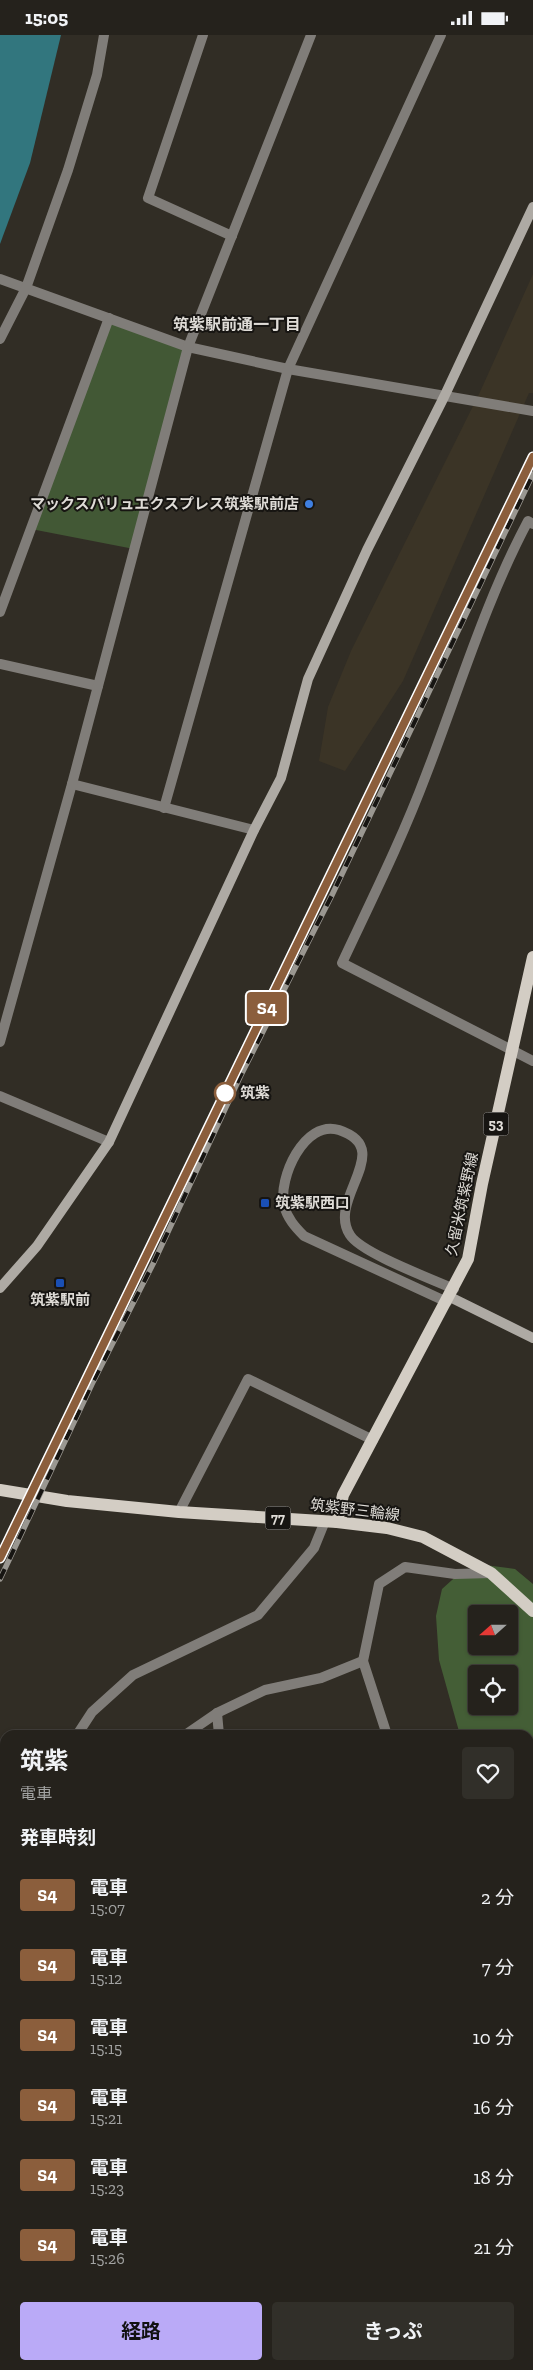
<!DOCTYPE html>
<html lang="ja">
<meta charset="utf-8">
<style>
body{margin:0;font-family:"Zilla Slab","Noto Sans JP",serif;background:#312f29;color:#f1f3f6;height:100vh;display:flex;flex-direction:column;font-size:19px;white-space:nowrap}
*{box-sizing:border-box;margin:0}
p{font-size:16px;color:#a3a4a3}
.icon{flex:none;width:28px;height:28px;fill:none;stroke:currentColor;stroke-width:2;stroke-linecap:round;stroke-linejoin:round}
.map{position:relative;flex:1;overflow:hidden}
.sheet{position:absolute;left:0px;top:1695px;width:534px;height:640px;display:flex;flex-direction:column;background:#25221c;border-radius:15px 15px 0 0;box-shadow:0 1px 4px #0004,0 0 0 1px #423f3b}
.sheet>*{flex:none}
.badge{padding:0 10px;border-radius:4px;font-size:18px;line-height:32px}
.needle{width:32px;rotate:249deg}
.buttons{position:absolute;left:468px;top:1570px;display:grid;gap:10px}
.buttons a{display:grid;place-items:center;width:50px;height:50px;border-radius:5px;background:#25221c;box-shadow:0 1px 4px #0004,0 0 0 1px #423f3b;font-size:25px}
.map>.badge{position:absolute;translate:-50% -50%;box-shadow:0 0 0 2px #fff}
h2{padding:0 20px;font-size:19px;line-height:45px}
.round{display:grid;place-items:center;flex:none;width:52px;height:52px;border-radius:5px;background:#312f29}
.headline{display:flex;align-items:center;justify-content:space-between;height:85px;padding:0 20px}
h1{font-size:24px;font-weight:700;line-height:38px}
.action{display:flex;gap:10px;margin-top:auto;padding:10px 20px}
.action a{flex:1;height:58px;border-radius:5px;background:#baaaf7;color:#111;font-size:20px;font-weight:700;line-height:58px;text-align:center}
.action a+a{background:#312f29;color:#f1f3f6}
ul{padding:0;list-style:none}
li{display:flex;align-items:center;gap:15px;height:70px;padding:0 20px}
li div{flex:1}
li b{display:block;font-size:19px}
li em{font-style:normal}
li .badge{min-width:55px;font-weight:700;text-align:center}
.status{display:flex;justify-content:space-between;align-items:center;height:35px;padding:0 25px;background:#25221c;direction:ltr}
.status svg{height:14px;fill:currentColor}
.map>svg:first-child{display:block}
.built{fill:#3b3426}
.green{fill:#425835}
.forest{fill:#445e36;fill-rule:evenodd}
.water{fill:#32767e}
.lines{fill:none;stroke-linecap:round;stroke-linejoin:round}
.street{stroke:#807d79;stroke-width:10}
.secondary{stroke:#aeaaa4;stroke-width:10}
.primary{stroke:#d3cdc4;stroke-width:12}
.rail-casing{stroke:#9a9791;stroke-width:5.5}
.rail{stroke:#171512;stroke-width:4;stroke-dasharray:11;stroke-linecap:butt}
.line-casing{stroke:#fff;stroke-width:11}
.line{stroke:#8b5e3c;stroke-width:8}
.shop-dot{fill:#3f7fe0;stroke:#171512;stroke-width:2}
.stop-dot{fill:#fff;stroke:#8b5e3c;stroke-width:2.5}
.transit-dot{fill:#1a4fb4;stroke:#171512;stroke-width:2}
.labels{text-anchor:middle;dominant-baseline:central;stroke-width:4;stroke-linejoin:round;paint-order:stroke}
.shield{fill:#171512;stroke:#a3a09c;stroke-width:1}
.shield-label{font-size:14px;font-weight:bold;fill:#dfdcd7}
.poi-label{font-size:15px;font-weight:bold;fill:#dfdcd7;stroke:#171512;text-anchor:end}
.stop-label{font-size:15px;font-weight:bold;fill:#dfdcd7;stroke:#171512;text-anchor:start}
.street-label{font-size:15px;fill:#dfdcd7;stroke:#171512}
.neighbourhood-label{font-size:16px;font-weight:bold;fill:#dfdcd7;stroke:#171512}
</style>
<div class="status"><b>15:05</b><svg viewBox="0 0 49 12"><path d="M0 12V9h3v3zM5 12V6h3v6zM10 12V3h3v9zM15 12V0h3v12zM26 1h20v11H26zM47 4h2v5h-2z"/></svg></div>
<div class="map">
<svg width="533" height="2335" viewBox="0 0 533 2335">
<rect width="100%" height="100%" fill="#312d25"/>
<polygon class="built" points="533,239 533,358 529,358 403,646 345,736 319,726 328,672 351,616 480,357"/>
<polygon class="green" points="109,283 188,312 134,514 31,494"/>
<path class="forest" d="M485,1530L515,1534L533,1549V2215L529,2220V1700H460L439,1625L436,1581L442,1554L462,1536ZM476,1579H509V1611H476ZM476,1639H509V1671H476Z"/>
<polygon class="water" points="0,0 61,0 30,128 0,209"/>
<g class="lines">
<g class="street">
<polyline points="203,0 148,163 232,201"/>
<polyline points="0,244 188,312 288,334 533,376"/>
<polyline points="0,304 26,253 68,135 97,40 104,0"/>
<path d="M533,489L528,486C485,567 459,655 426,740C402,804 371,866 342,928L533,1026"/>
<polyline points="0,577 109,283"/>
<polyline points="0,629 98,651"/>
<polyline points="72,749 254,795"/>
<polyline points="164,773 288,334 441,0"/>
<polyline points="0,1007 72,749 188,312 311,0"/>
<polyline points="0,1061 109,1107"/>
<path d="M447,1267L304,1201C295,1192 287,1183 284,1170C278,1144 304,1084 339,1095C397,1114 326,1164 350,1200C361,1218 432,1244 454,1254"/>
<polyline points="179,1477 248,1344 373,1405"/>
<polyline points="217,1678 219,1700"/>
<polyline points="77,1700 92,1677 133,1640 258,1580 314,1513 325,1486"/>
<polyline points="185,1700 217,1678 265,1655 321,1643 363,1626"/>
<polyline points="387,1700 363,1626 379,1549 405,1532 455,1539 491,1538"/>
<polyline points="0,1861 5,1856"/>
<polyline points="0,2092 5,2093"/>
<polyline points="155,2335 157,2330"/>
<polyline points="251,2335 253,2330"/>
<polyline points="369,2335 371,2330"/>
</g>
<g class="secondary">
<polyline points="0,1253 37,1211 109,1107 254,795 281,743 308,644 367,515 444,362 533,172"/>
<polyline points="450,1262 533,1303"/>
</g>
<g class="primary">
<polyline points="0,1455 67,1466 179,1477 337,1487 387,1493 423,1502 491,1538 533,1576"/>
<polyline points="337,1487 343,1460 468,1224 482,1149 533,922"/>
<polyline points="529,2301 533,2297"/>
<polyline points="496,2335 501,2330"/>
</g>
<defs>
<g id="rail">
<polyline points="270,967 533,422"/>
<path d="M0,1523C62,1392 128,1263 190,1131"/>
<polyline points="0,1544 92,1349 153,1229 240,1042 332,860 533,439"/>
</g>
</defs>
<use href="#rail" class="rail-casing"/>
<use href="#rail" class="rail"/>
</g>
<g class="lines">
<defs>
<polyline id="line" points="0,1523 533,422"/>
</defs>
<use href="#line" class="line-casing"/>
<use href="#line" class="line"/>
</g>
<circle class="shop-dot" cx="309" cy="469" r="5"/>
<circle class="stop-dot" cx="225" cy="1058" r="10"/>
<g class="transit-dot">
<rect x="260" y="1163" width="10" height="10" rx="2.5"/>
<rect x="55" y="1243" width="10" height="10" rx="2.5"/>
</g>
<g class="labels">
<g class="shield">
<rect x="483.5" y="1077.5" width="25" height="23" rx="4"/>
<rect x="265.5" y="1471.5" width="25" height="23" rx="4"/>
</g>
<g class="shield-label">
<text x="496" y="1089">53</text>
<text x="278" y="1483">77</text>
</g>
<g class="poi-label">
<text x="299" y="469">マックスバリュエクスプレス筑紫駅前店</text>
<text x="275" y="1168" text-anchor="start">筑紫駅西口</text>
<text x="60" y="1265" text-anchor="middle">筑紫駅前</text>
</g>
<g class="stop-label">
<text x="240" y="1058">筑紫</text>
</g>
<g class="street-label">
<text transform="translate(462 1169) rotate(-78)">久留米筑紫野線</text>
<text transform="translate(355 1475) rotate(7)">筑紫野三輪線</text>
</g>
<g class="neighbourhood-label">
<text x="237" y="289">筑紫駅前通一丁目</text>
</g>
</g>
</svg>
<div class="buttons">
<a><svg class="needle" viewBox="-14 -14 28 28"><path d="M0-13l5 13h-10z" fill="#e53935"/><path d="M0 13l5-13h-10z" fill="#a3a4a3"/></svg></a>
<a><svg class="icon" aria-label="locate" viewBox="0 0 24 24"><circle cx="12" cy="12" r="6"/><path d="M12 2v4M12 18v4M2 12h4M18 12h4"/></svg></a>
</div>
<b class="badge" style="left:267px;top:973px;background:#8b5e3c;color:#fff">S4</b>
<section class="sheet">
<div class="headline"><div><h1>筑紫</h1><p>電車</p></div><a class="round"><svg class="icon" aria-label="heart" viewBox="0 0 24 24"><path d="M12 20l-8-8c-3-5 5-10 8-4 3-6 11-1 8 4z"/></svg></a></div>
<h2>発車時刻</h2>
<ul>
<li><span class="badge" style="background:#8b5e3c;color:#fff">S4</span><div><b>電車</b><p>15:07</p></div><em>2 分</em></li>
<li><span class="badge" style="background:#8b5e3c;color:#fff">S4</span><div><b>電車</b><p>15:12</p></div><em>7 分</em></li>
<li><span class="badge" style="background:#8b5e3c;color:#fff">S4</span><div><b>電車</b><p>15:15</p></div><em>10 分</em></li>
<li><span class="badge" style="background:#8b5e3c;color:#fff">S4</span><div><b>電車</b><p>15:21</p></div><em>16 分</em></li>
<li><span class="badge" style="background:#8b5e3c;color:#fff">S4</span><div><b>電車</b><p>15:23</p></div><em>18 分</em></li>
<li><span class="badge" style="background:#8b5e3c;color:#fff">S4</span><div><b>電車</b><p>15:26</p></div><em>21 分</em></li>
</ul>
<div class="action"><a>経路</a><a>きっぷ</a></div>
</section>
</div>
